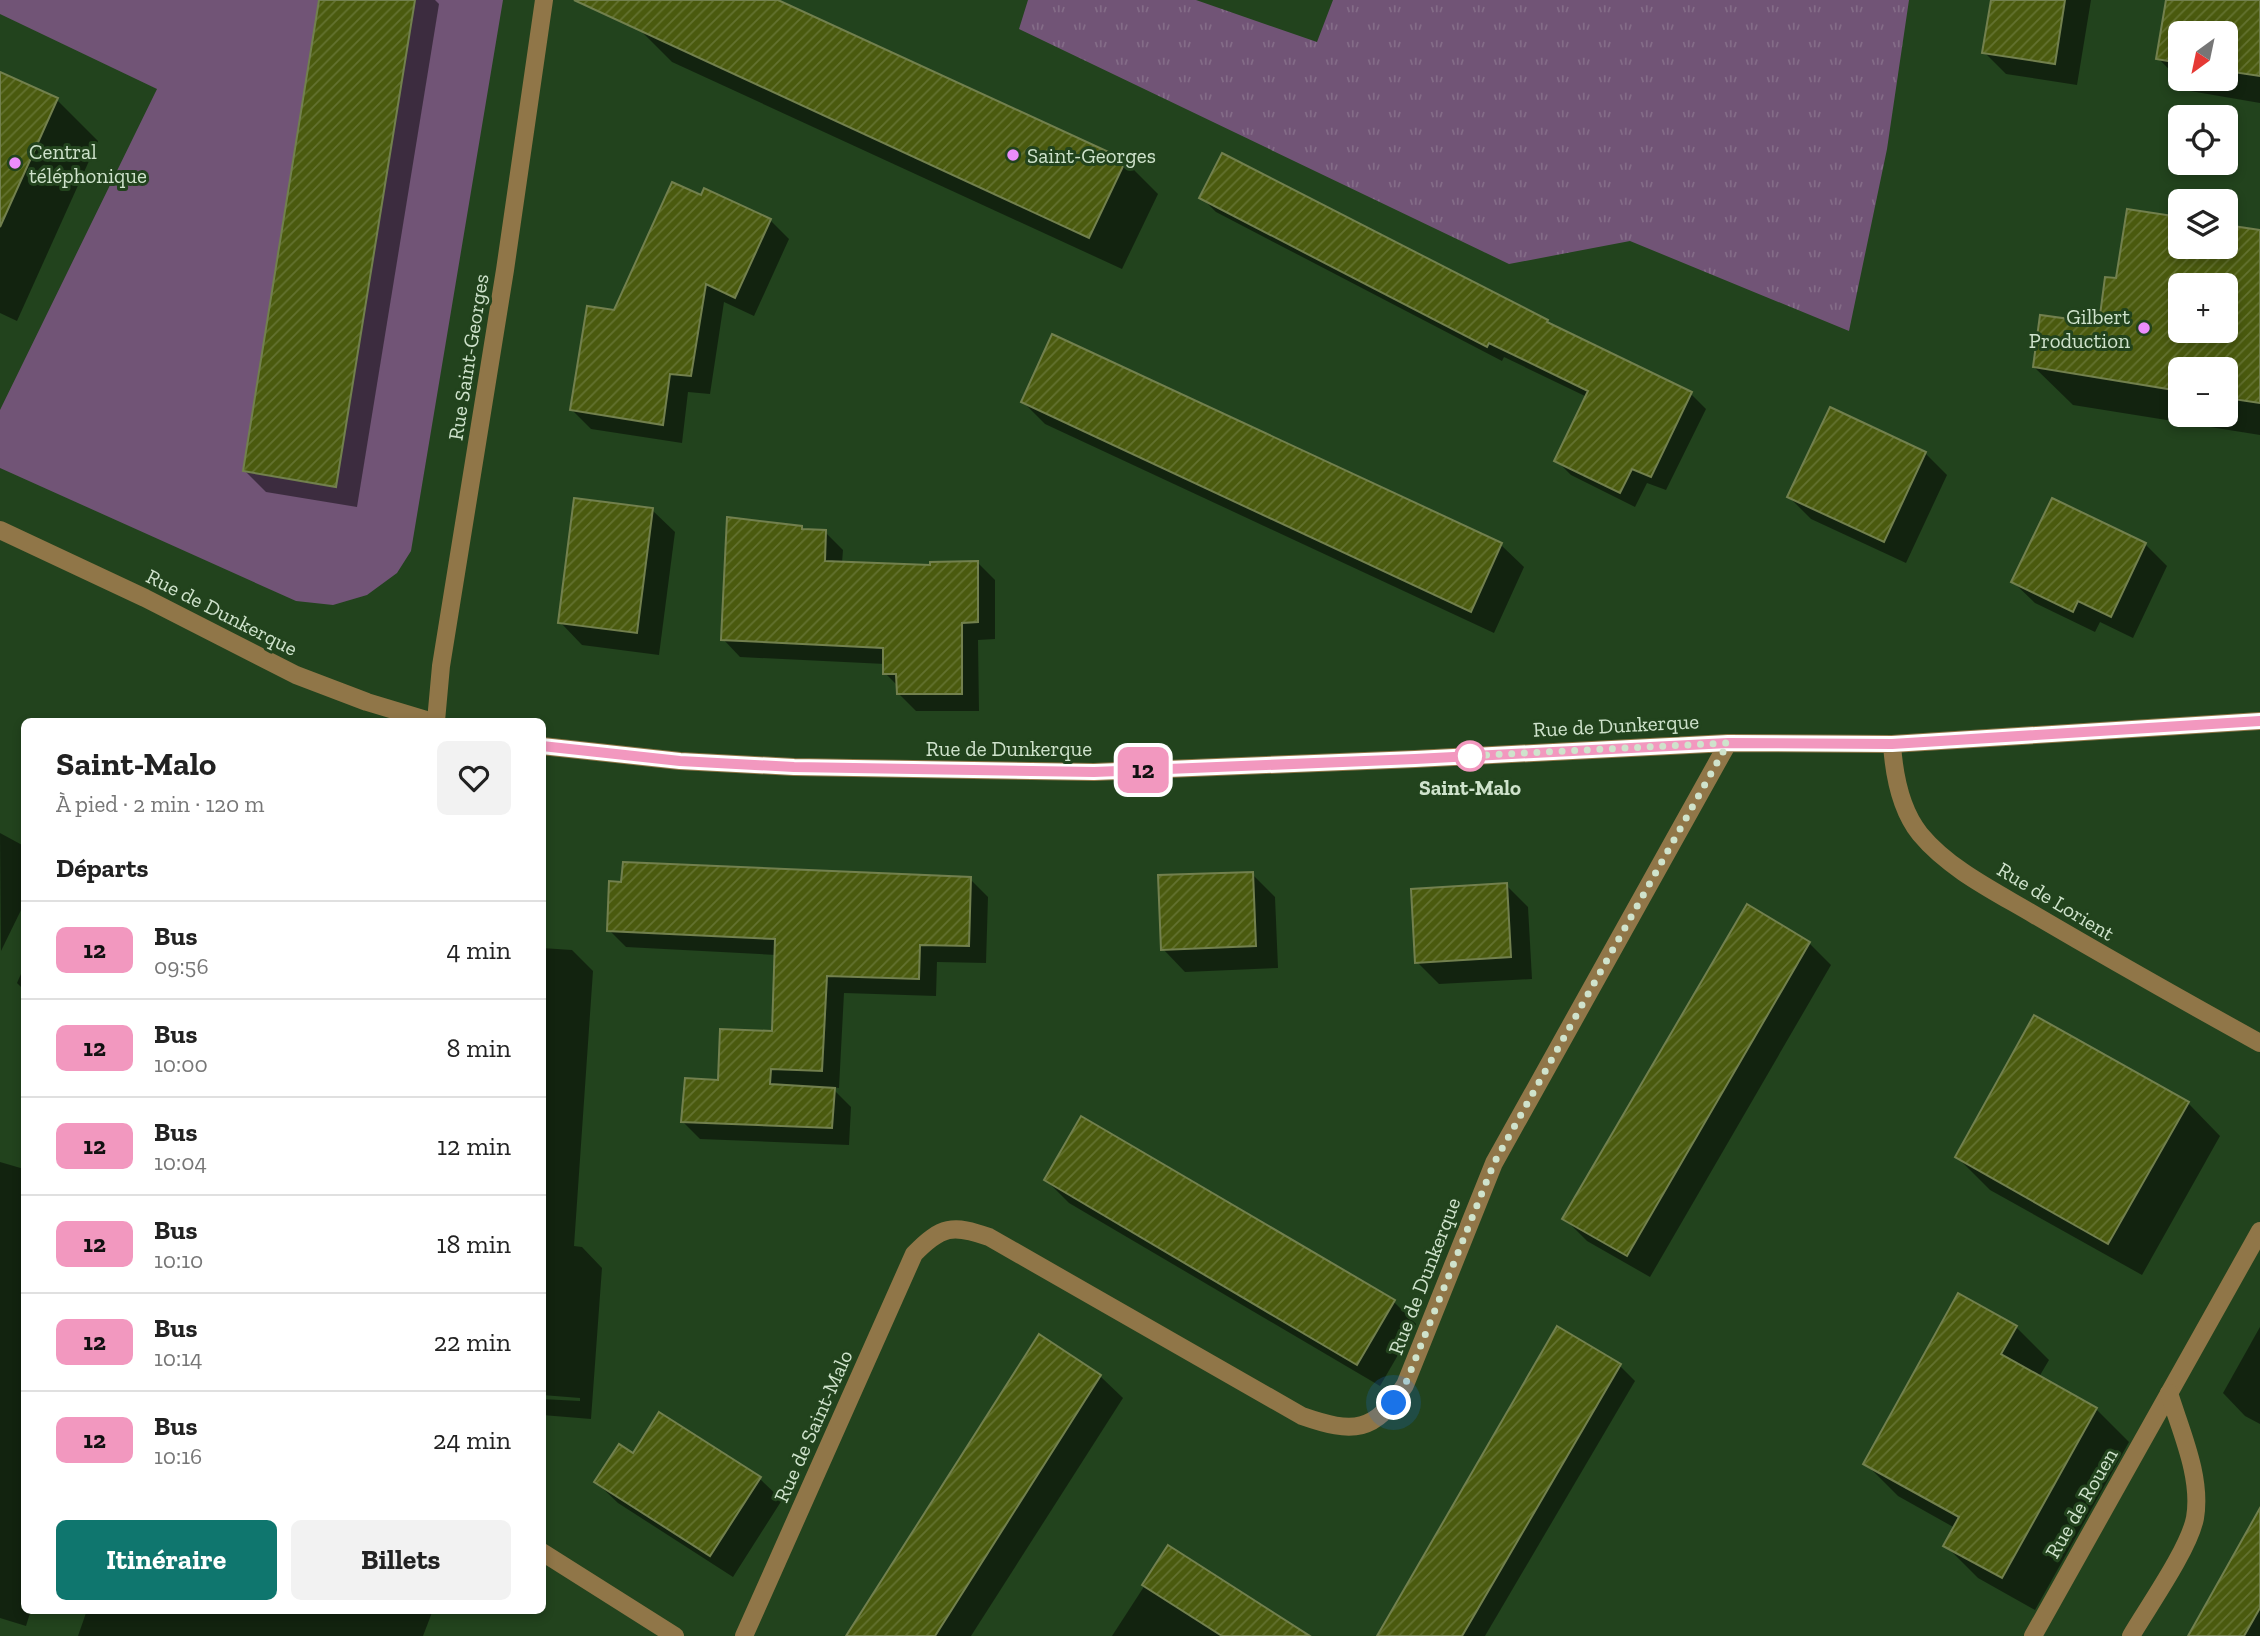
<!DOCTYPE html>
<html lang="fr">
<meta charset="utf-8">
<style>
body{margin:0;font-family:"Zilla Slab",serif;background:#f2f2f2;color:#222;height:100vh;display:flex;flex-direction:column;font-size:26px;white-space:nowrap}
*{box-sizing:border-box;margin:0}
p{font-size:23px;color:#767676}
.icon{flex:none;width:38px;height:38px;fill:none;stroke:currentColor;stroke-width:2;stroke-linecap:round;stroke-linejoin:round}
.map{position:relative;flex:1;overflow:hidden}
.details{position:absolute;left:21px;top:718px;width:525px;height:896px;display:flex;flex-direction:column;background:#fff;border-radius:10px;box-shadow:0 4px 10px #0003}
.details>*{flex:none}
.badge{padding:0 14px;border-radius:10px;font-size:24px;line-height:46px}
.needle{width:46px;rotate:213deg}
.fabs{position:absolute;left:2168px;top:21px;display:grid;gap:14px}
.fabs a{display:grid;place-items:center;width:70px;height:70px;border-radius:10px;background:#fff;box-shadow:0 4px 10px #0003;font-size:35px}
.you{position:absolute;width:35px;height:35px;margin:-18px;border:5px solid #fff;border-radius:50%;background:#1a73e8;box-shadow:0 0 0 10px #1a73e833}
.map>.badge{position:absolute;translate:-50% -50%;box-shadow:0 0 0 4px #fff}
h2{padding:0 35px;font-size:26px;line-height:63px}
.round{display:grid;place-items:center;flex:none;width:74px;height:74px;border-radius:10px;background:#f2f2f2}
.headline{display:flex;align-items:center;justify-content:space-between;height:119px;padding:0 35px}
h1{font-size:33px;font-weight:700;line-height:52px}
.primary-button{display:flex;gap:14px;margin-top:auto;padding:14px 35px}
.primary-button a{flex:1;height:80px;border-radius:10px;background:#0f766e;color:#fff;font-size:28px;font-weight:700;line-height:80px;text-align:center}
.primary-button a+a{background:#f2f2f2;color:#222}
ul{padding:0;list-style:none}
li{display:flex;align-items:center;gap:21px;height:98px;padding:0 35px;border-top:2px solid #e0e0e0}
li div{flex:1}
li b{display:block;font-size:26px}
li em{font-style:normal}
li .badge{min-width:77px;font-weight:700;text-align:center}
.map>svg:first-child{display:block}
.grass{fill:#715476}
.park{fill:url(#park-tufts)}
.shadow{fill:#0007;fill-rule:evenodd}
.building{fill:url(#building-hatch);stroke:#72804e;stroke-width:2;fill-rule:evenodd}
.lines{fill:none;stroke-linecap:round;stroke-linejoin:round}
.minor{stroke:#907648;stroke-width:18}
.line-casing{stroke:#fff;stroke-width:16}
.line{stroke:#f298bf;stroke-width:10}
.walk{stroke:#cfe3cc;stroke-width:7;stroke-dasharray:0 12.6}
.poi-dot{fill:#eb8dfc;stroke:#22431d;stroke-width:2.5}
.stop-dot{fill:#fff;stroke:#f298bf;stroke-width:3.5}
.labels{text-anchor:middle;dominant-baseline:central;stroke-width:6;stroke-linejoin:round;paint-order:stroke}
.poi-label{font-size:21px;fill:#cfe3cc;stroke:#22431d;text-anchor:start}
.street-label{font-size:21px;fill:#cfe3cc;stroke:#22431d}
.stop-label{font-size:21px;font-weight:bold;fill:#cfe3cc;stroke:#22431d}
</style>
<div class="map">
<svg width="2260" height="1636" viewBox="0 0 2260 1636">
<defs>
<pattern id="park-tufts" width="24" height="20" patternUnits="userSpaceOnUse" patternTransform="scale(1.75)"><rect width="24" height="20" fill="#715476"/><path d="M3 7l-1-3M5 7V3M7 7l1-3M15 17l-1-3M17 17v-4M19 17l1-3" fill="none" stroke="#846c88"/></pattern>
<pattern id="building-hatch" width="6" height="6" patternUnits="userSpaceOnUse" patternTransform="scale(1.75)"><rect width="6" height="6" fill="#4a5a0e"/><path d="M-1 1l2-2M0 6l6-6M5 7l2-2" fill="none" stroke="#637230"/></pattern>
</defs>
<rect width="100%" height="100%" fill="#22431d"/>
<polygon class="grass" points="0,0 503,0 411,551 397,573 367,595 333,605 296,601 0,468 0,410 157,89 0,14"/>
<polygon class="park" points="1028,0 1196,0 1317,42 1333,0 1909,0 1887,149 1849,331 1630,241 1509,264 1019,29"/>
<g class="shadow">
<polygon points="321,0 435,0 439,4 357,507 266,492 245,471"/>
<polygon points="653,0 774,0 1125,161 1158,194 1122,269 672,62 639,29"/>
<polygon points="1992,0 2091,0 2077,85 2006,74 1984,52"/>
<path d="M2168,0H2260V103L2190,91L2158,58ZM2180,33H2226V79H2180Z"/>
<polygon points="0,74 57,100 98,141 17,321 0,313"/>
<polygon points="701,197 770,220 789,239 754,316 724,302 710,394 688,392 682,443 591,429 572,410 615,312"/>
<polygon points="1201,197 1547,322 1552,327 1691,394 1706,409 1666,490 1647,483 1635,507 1571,475 1556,460 1587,397 1504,357 1502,361 1216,212"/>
<path d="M2128,211L2180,219V247H2226V226L2260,232V435L2073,405L2034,367L2100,325L2118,280ZM2180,285H2226V331H2180ZM2180,369H2226V415H2180Z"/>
<polygon points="1053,336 1501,545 1524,567 1494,633 1045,424 1023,402"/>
<polygon points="1925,453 1947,475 1906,563 1811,519 1789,497"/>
<polygon points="652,510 675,532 659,655 582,645 560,622"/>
<polygon points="804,531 825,532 843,550 842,563 931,567 977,562 995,580 995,639 978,640 979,711 916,711 898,693 898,686 885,673 885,664 740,657 723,639"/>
<polygon points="2145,544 2167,566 2133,638 2100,622 2095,632 2035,603 2013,582"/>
<polygon points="0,833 24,846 24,904 1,951"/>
<polygon points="1252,874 1275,897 1278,968 1185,972 1163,949"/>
<polygon points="970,879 988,897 986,963 937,962 936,996 844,993 839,1088 831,1087 851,1107 849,1145 700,1139 683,1122 720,1082 774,1033 776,955 626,947 609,930"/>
<polygon points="1506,885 1528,907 1532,979 1439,984 1417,962"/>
<polygon points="1809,943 1831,965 1650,1277 1587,1241 1564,1218"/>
<polygon points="542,948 572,950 593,971 574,1246 582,1247 602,1268 591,1419 542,1415 542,1399 580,1401 580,1398 542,1395"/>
<polygon points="24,967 24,990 17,983"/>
<polygon points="2188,1103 2220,1136 2142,1275 1990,1190 1957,1157"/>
<polygon points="0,1162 24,1169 24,1610 31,1610 26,1626 0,1618"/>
<polygon points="1046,1180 1394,1302 1416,1324 1380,1386 1069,1203"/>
<polygon points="2016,1327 2049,1360 2039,1377 2096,1409 2129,1442 2035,1610 1978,1578 1945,1545 1955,1528 1898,1496 1865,1463"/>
<polygon points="2260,1327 2260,1424 2245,1416 2223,1393"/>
<polygon points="1558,1329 1620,1366 1635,1381 1485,1636 1379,1636"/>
<polygon points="1100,1376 1123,1398 971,1636 849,1636"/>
<polygon points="660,1415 760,1479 782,1500 733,1577 618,1503 596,1482 633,1455"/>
<polygon points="2260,1535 2260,1636 2190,1636"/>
<polygon points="1169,1548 1307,1636 1112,1636"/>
<polygon points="87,1610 433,1610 423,1636 78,1636"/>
</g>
<g class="building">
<polygon points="319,0 415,0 336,487 243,471"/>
<polygon points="574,0 778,0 1126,160 1089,238"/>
<polygon points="1991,0 2065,0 2055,64 1982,53"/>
<polygon points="2166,0 2260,0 2260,76 2226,71 2226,33 2180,33 2180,63 2156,59"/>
<polygon points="0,72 58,98 0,227"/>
<polygon points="1222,153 1548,320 1547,322 1692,392 1651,477 1632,469 1620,493 1554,461 1588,391 1489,343 1487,347 1199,198"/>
<polygon points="672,182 701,195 704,188 771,219 735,298 706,284 691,376 670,374 663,425 570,410 587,306 614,310"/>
<path d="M2127,209L2180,217V247H2226V225L2260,230V403L2226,398V369H2180V391L2033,367L2040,315L2099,323L2105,277L2116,278ZM2180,285H2226V331H2180Z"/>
<polygon points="1052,334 1502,543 1471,612 1021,402"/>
<polygon points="1830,407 1926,452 1884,542 1787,497"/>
<polygon points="574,498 653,508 637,633 558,623"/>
<polygon points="2052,498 2146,543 2111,617 2078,601 2073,612 2011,582"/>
<polygon points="727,517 802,526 802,529 826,530 825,561 930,565 930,562 978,561 978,622 962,623 962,694 897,694 896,674 883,674 883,648 721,640"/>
<polygon points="623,862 971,877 969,946 920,945 919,979 827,976 822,1071 771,1069 770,1084 835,1088 832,1128 681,1122 685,1078 718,1080 720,1029 772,1031 775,939 607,931 609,881 621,882"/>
<polygon points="1253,872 1256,946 1161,950 1158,875"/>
<polygon points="1507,883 1511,957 1415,963 1411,889"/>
<polygon points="1747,904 1810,942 1627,1256 1562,1219"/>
<polygon points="2034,1015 2189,1102 2108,1244 1955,1157"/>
<polygon points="1081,1116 1395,1300 1357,1365 1044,1180"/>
<polygon points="1958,1293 2017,1326 2001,1354 2097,1408 2002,1578 1943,1546 1959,1517 1863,1464"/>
<polygon points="1557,1326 1621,1364 1462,1636 1377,1636"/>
<polygon points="1039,1334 1101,1375 935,1636 846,1636"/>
<polygon points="659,1412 761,1477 710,1556 594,1482 619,1444 633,1453"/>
<polygon points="2260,1508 2260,1608 2244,1636 2188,1636"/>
<polygon points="1168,1545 1310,1636 1222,1636 1142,1585"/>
</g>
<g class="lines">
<g class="minor">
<polyline points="0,530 145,598 296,675 367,702 430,721"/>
<polyline points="436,721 441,666 505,270 544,0"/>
<path d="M1892,744C1894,775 1900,809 1920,834C1949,869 1994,891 2033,914C2108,958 2184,1001 2260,1043"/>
<polyline points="542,746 680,761 794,767 1094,772 1415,759 1728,743 1892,744 2260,721"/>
<polyline points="542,1552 675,1636"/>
<path d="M744,1636L914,1254C941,1226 953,1224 989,1237L1302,1416C1354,1434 1374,1433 1405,1385L1494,1163L1728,743"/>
<polyline points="2033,1636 2260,1231"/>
<path d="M2131,1636C2148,1607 2189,1549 2195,1518C2202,1477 2181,1432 2169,1393"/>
</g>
</g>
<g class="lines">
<defs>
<polyline id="line" points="542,746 680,761 794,767 1094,772 1415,759 1728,743 1892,744 2260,721"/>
</defs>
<use href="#line" class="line-casing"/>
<use href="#line" class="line"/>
<polyline class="walk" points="1394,1403 1405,1385 1494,1163 1728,743 1465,756 1470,756"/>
</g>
<g class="poi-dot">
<circle cx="1013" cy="155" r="7"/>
<circle cx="15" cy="163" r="7"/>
<circle cx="2144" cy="328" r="7"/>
</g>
<circle class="stop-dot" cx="1470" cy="756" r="14"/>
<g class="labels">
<g class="poi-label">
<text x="29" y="151">Central<tspan x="29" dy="24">téléphonique</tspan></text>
<text x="1027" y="155">Saint-Georges</text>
<text x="2130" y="316" text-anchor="end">Gilbert<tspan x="2130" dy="24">Production</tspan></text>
</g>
<g class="street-label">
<text transform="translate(468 357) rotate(-81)">Rue Saint-Georges</text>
<text transform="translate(222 612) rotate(27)">Rue de Dunkerque</text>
<text transform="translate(1616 725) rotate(-3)">Rue de Dunkerque</text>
<text x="1009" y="748">Rue de Dunkerque</text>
<text transform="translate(2056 901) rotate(31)">Rue de Lorient</text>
<text transform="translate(1424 1276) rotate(-69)">Rue de Dunkerque</text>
<text transform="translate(813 1426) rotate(-66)">Rue de Saint-Malo</text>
<text transform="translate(2081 1503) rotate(-60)">Rue de Rouen</text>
</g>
<g class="stop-label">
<text x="1470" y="787">Saint-Malo</text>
</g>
</g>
</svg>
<div class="fabs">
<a><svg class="needle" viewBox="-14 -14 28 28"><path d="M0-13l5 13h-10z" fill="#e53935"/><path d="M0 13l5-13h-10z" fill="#767676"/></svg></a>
<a><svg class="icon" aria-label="locate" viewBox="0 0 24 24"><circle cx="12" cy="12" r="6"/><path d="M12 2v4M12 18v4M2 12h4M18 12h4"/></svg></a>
<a><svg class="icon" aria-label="layers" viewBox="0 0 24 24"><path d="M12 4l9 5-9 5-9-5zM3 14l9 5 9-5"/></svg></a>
<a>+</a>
<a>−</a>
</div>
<div class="you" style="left:1394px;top:1403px"></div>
<b class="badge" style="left:1143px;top:770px;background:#f298bf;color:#111">12</b>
<section class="details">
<div class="headline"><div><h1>Saint-Malo</h1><p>À pied · 2 min · 120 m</p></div><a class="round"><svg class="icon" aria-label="heart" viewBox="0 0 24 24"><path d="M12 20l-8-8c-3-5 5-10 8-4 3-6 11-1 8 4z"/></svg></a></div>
<h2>Départs</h2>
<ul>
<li><span class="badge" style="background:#f298bf;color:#111">12</span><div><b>Bus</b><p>09:56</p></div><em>4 min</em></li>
<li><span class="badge" style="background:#f298bf;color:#111">12</span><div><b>Bus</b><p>10:00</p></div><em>8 min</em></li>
<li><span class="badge" style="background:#f298bf;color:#111">12</span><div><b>Bus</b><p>10:04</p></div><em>12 min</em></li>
<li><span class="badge" style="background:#f298bf;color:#111">12</span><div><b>Bus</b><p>10:10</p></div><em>18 min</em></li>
<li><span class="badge" style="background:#f298bf;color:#111">12</span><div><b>Bus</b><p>10:14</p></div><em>22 min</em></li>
<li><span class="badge" style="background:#f298bf;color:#111">12</span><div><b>Bus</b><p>10:16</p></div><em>24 min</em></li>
</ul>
<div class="primary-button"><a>Itinéraire</a><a>Billets</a></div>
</section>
</div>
